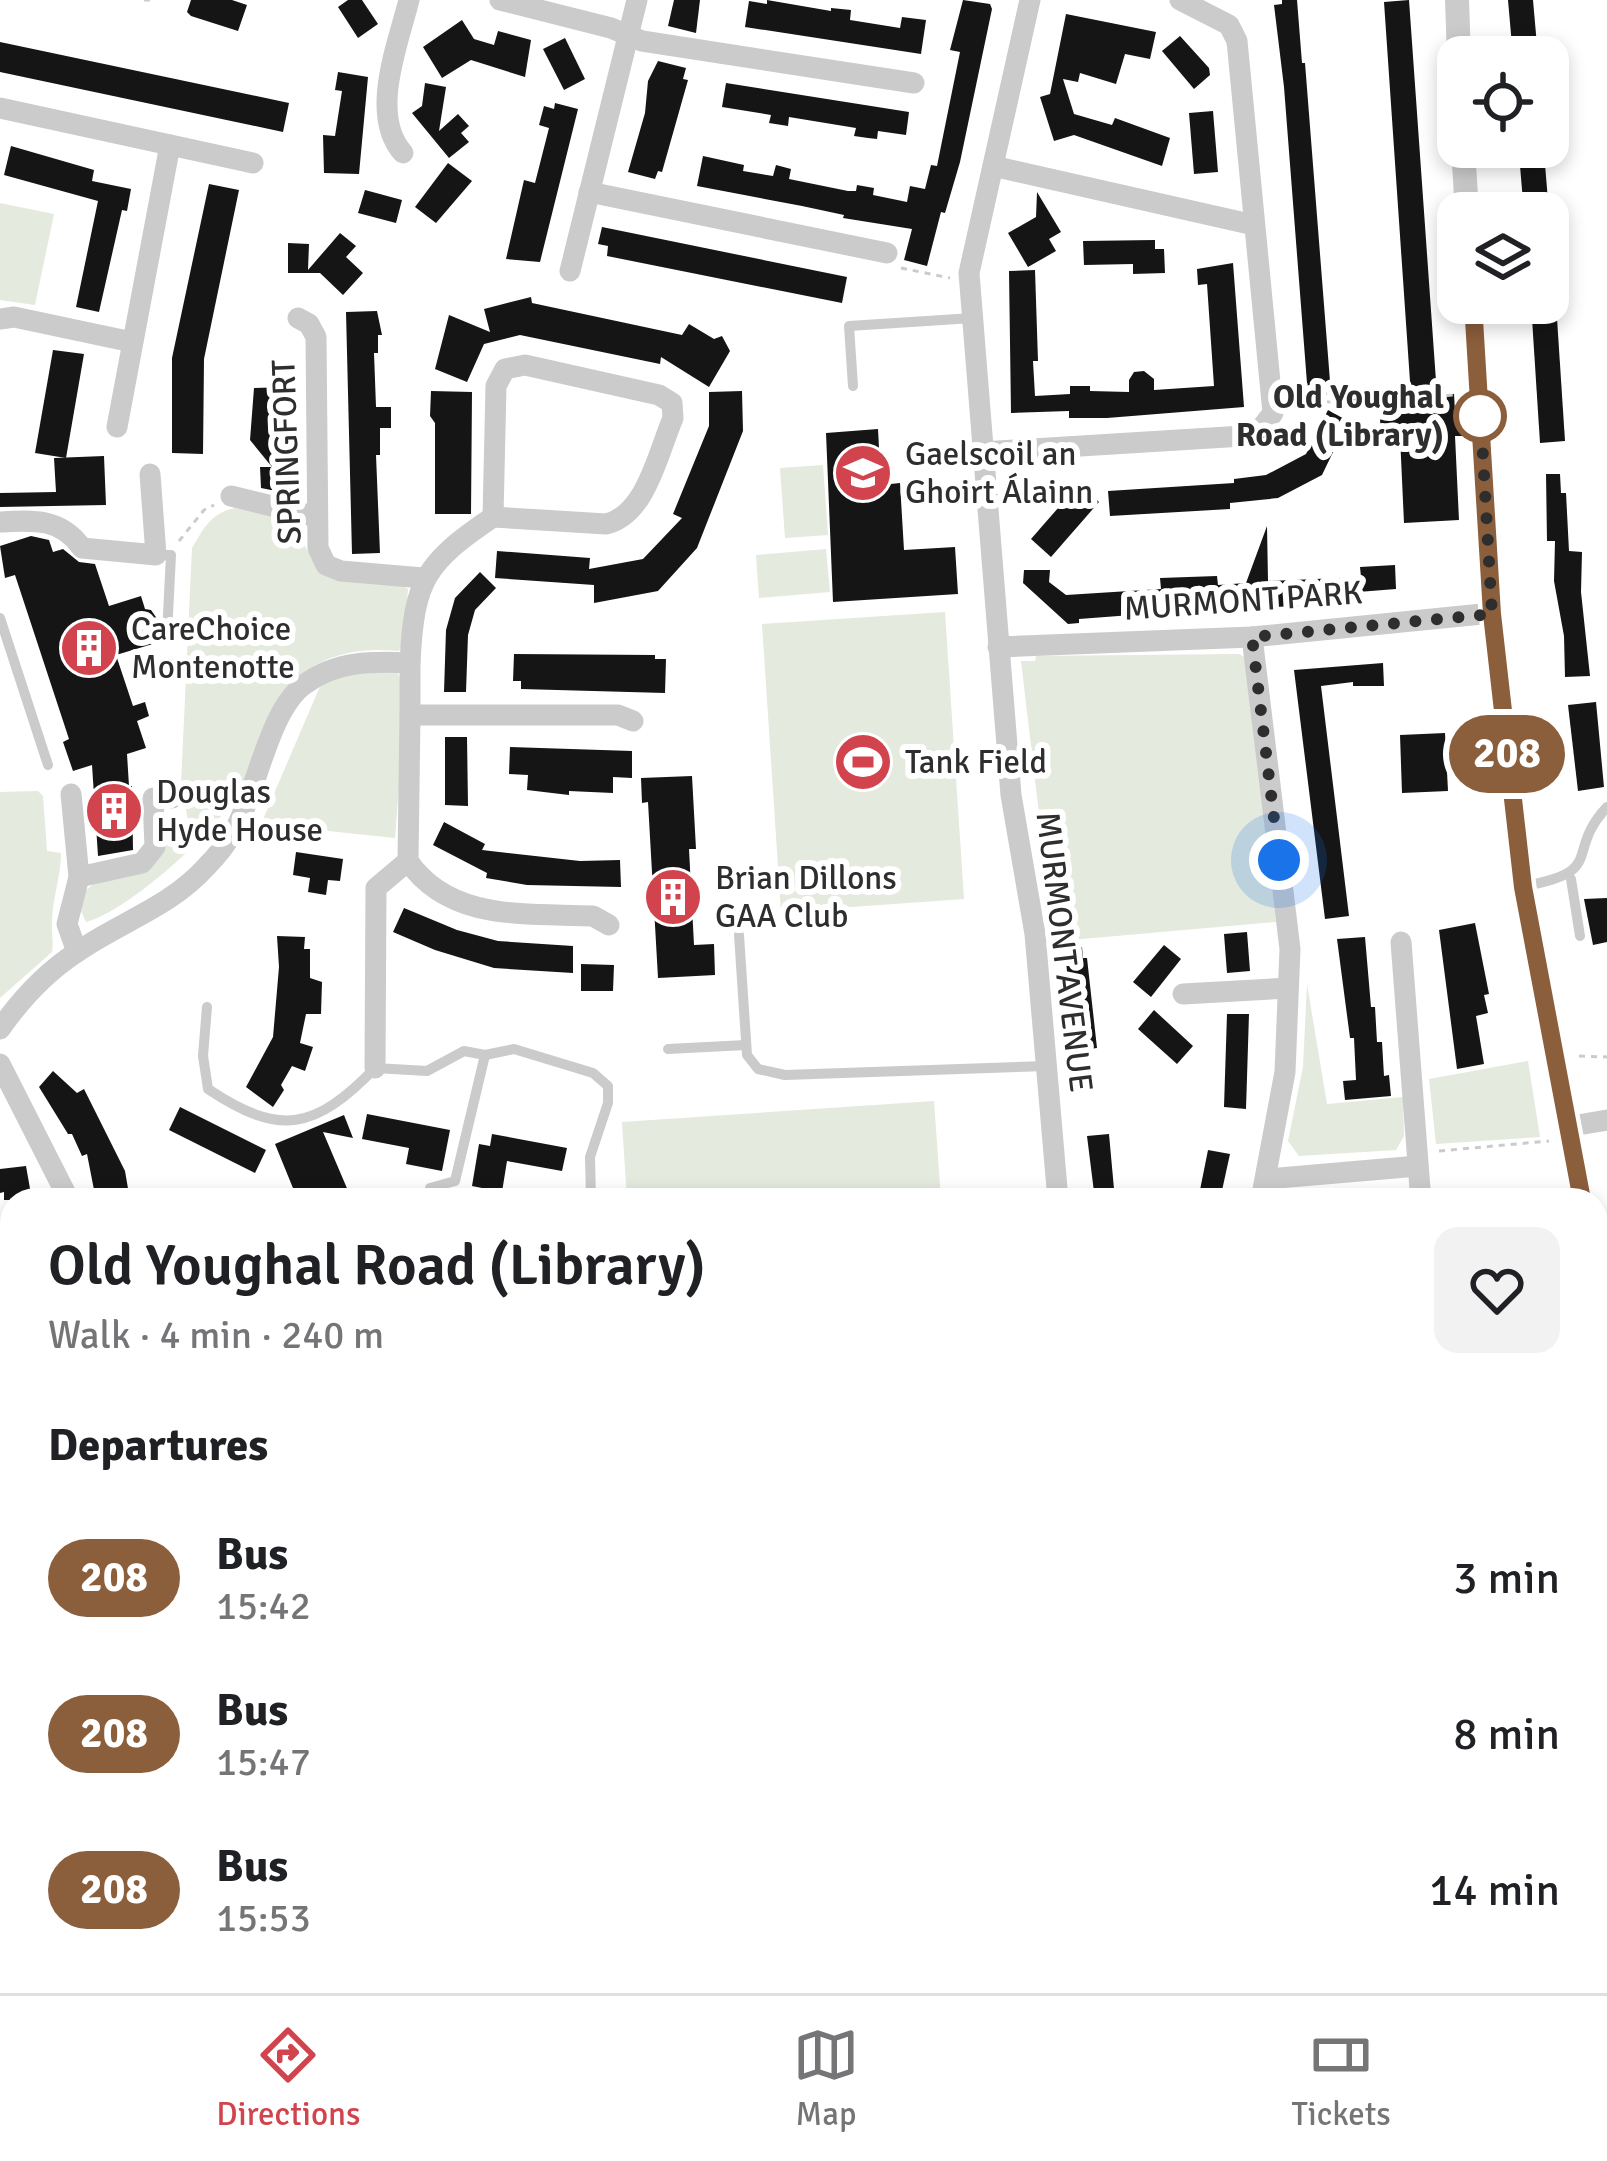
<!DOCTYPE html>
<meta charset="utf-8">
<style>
body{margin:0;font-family:Signika,sans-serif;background:#f2f2f2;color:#202124;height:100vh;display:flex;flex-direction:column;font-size:45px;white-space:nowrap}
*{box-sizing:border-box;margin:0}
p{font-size:39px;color:#757577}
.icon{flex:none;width:66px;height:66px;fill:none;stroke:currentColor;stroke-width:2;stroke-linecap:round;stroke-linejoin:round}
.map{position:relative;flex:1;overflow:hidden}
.drawer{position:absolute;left:0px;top:1188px;width:1608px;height:807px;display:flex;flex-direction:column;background:#fff;border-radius:36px 36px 0 0;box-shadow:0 6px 18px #0003}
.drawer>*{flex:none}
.badge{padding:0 24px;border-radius:39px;font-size:42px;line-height:78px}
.controls{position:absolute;left:1437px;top:36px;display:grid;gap:24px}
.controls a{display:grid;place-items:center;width:132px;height:132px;border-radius:24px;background:#fff;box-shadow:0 6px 18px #0003;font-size:60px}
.you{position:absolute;width:60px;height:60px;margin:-30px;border:9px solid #fff;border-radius:50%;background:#1a73e8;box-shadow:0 0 0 18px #1a73e833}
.map>.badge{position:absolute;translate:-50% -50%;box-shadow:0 0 0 6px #fff}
h2{padding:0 48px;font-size:45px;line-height:108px}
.round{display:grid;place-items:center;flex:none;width:126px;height:126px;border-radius:24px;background:#f2f2f2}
.headline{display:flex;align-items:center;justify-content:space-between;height:204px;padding:0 48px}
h1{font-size:57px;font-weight:600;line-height:90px}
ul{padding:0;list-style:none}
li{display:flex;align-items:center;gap:36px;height:156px;padding:0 48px}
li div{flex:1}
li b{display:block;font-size:45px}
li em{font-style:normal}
li .badge{min-width:132px;font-weight:700;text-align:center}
.tabs{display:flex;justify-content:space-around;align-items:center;height:168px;border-top:3px solid #e0e0e0;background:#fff;font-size:33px;color:#757577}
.tabs a{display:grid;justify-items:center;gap:6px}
.tabs .current{color:#d1444d}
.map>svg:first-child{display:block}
.green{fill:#e4eadd}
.building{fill:#151515}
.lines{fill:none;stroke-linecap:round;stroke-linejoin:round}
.path{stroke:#cbcbcb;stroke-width:3;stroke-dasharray:6 6;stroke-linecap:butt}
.service{stroke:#cbcbcb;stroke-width:10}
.minor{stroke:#cbcbcb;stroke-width:21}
.tertiary{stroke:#cbcbcb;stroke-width:24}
.line-casing{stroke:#fff;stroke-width:27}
.line{stroke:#8b5e3c;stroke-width:18}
.walk{stroke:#2e2e2e;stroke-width:12;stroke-dasharray:0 21.6}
.stop-dot{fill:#fff;stroke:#8b5e3c;stroke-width:6}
.labels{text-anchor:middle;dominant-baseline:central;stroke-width:12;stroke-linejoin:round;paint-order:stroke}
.stop-label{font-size:33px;font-weight:bold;fill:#2e2e2e;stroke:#fff;text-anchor:end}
.street-label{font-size:33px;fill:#2e2e2e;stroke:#fff}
.poi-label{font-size:33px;fill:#2e2e2e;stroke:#fff;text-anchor:start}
</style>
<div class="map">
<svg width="1607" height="1993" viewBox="0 0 1607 1993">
<rect width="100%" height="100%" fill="#fff"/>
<g class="green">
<polygon points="0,203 54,214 35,305 0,300"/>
<polygon points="823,465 828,535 785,538 780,468"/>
<path d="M235,508L301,521L304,545L314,561L396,582L408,589L404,641L399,651C333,644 286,670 261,732C253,751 249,774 238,793C216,831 129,911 86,922L81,911L85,891L104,875L139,871L188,820L181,784L192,548C204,528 211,513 235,508Z"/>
<polygon points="826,549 830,592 759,598 756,555"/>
<polygon points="945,612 964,899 781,912 762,624"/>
<polygon points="1239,654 1246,658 1276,922 1048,942 1053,932 1021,661 1035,661 1036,656"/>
<polygon points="396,668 406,695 395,838 261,824 321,684 341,672"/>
<path d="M38,791L43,796L47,851L61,853C61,877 52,899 52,922C51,933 54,942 52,952L0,998V792Z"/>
<polygon points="1307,984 1327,1104 1403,1097 1404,1136 1396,1150 1299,1156 1288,1141 1303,1067"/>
<polygon points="1528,1061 1540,1137 1436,1144 1429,1079"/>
<polygon points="934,1101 941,1200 627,1200 622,1122"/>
<polygon points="1125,1983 1451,1983 1452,1993 1119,1993"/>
</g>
<g class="building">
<polygon points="191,0 232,0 247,5 238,31 191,16 187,12"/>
<polygon points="348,0 362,0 378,24 358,38 338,7"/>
<polygon points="674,0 700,0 696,33 668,26"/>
<polygon points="767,0 831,11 831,8 851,10 850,20 900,28 902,17 926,20 921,54 745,27 749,1 767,4"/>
<polygon points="963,0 990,4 992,9 960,162 945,213 941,212 927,266 904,260 912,229 843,218 844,215 802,206 697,186 703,156 744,165 743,171 773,176 776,165 791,169 789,179 848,191 856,191 857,185 874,188 873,195 907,202 910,186 925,189 931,165 937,166 960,52 950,50"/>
<polygon points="1282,0 1297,0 1302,63 1305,63 1331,394 1308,396 1284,87 1274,5 1282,4"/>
<polygon points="1409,0 1437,395 1454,394 1455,411 1461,411 1462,436 1455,436 1459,520 1404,523 1400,436 1381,438 1379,398 1411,396 1384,2"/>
<polygon points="1508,0 1533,0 1538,57 1513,57"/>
<polygon points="1066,14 1156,32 1150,59 1125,54 1116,84 1080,73 1078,82 1063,79 1074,114 1112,125 1115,118 1170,138 1162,166 1074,135 1054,141 1040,97 1050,94"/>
<polygon points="462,20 474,39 494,45 498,31 531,40 525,77 471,60 442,78 423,47"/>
<polygon points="1180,36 1209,68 1210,75 1194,89 1162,51"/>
<polygon points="565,38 585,79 564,90 543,49"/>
<polygon points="0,42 289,103 283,132 0,72"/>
<polygon points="658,61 686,68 683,79 688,80 662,172 658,171 655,179 628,172 645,113 648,81"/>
<polygon points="338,72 368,77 359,174 324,173 323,135 335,136 342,91 335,90"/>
<polygon points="425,83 446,87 439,131 458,114 469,126 461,133 469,142 449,158 412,113 422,106"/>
<polygon points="726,83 909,112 906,135 878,131 877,139 868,138 854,136 856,128 789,117 788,126 769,123 771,115 722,107"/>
<polygon points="555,103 578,109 540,262 506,259 524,180 535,183 549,128 539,125 544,106 554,109"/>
<polygon points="1213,111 1218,172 1194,174 1189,113"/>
<polygon points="11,146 94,170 92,181 131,189 127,211 122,210 99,312 76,307 98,201 4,175"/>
<polygon points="1544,152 1549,213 1524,213 1519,154"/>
<polygon points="448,163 472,181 436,223 415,207"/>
<polygon points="209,184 239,190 204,359 203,454 172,453 172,358"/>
<polygon points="365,190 402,200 396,223 358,213"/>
<polygon points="1037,192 1061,232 1049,239 1056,251 1028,267 1008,233 1036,217"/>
<polygon points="602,227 847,277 842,303 607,256 608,246 598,244"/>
<polygon points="340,233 356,246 346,257 363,273 343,295 320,273 288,273 288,243 309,244 308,270"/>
<polygon points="1155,240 1155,249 1164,249 1165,273 1133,274 1133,264 1084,265 1083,241"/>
<polygon points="1233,263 1244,407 1107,418 1069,418 1069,411 1011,413 1009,271 1035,270 1038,361 1033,361 1035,396 1070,394 1070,386 1090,386 1090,391 1129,392 1129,380 1134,372 1144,371 1154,379 1154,390 1214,386 1207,284 1198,285 1197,269"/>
<polygon points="531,297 532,303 682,335 689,324 714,339 722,336 730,351 709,387 661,357 660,364 520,335 484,344 467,382 435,369 449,315 490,332 484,309"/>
<polygon points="1531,303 1556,303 1565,441 1540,443"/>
<polygon points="377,311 382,335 378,335 378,353 374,353 376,407 391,407 391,428 380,428 380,455 376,455 380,553 352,554 346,312"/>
<polygon points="53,350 84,354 66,458 35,453"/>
<polygon points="288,387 293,489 271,490 261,488 260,467 272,467 250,440 254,388"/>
<polygon points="431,391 472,392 471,514 435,514 435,423 430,416"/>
<polygon points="742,391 743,431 697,548 658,591 594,603 594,585 495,578 497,551 590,558 589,569 643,559 682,518 673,514 709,426 709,392"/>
<polygon points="1328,410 1348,421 1322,475 1278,498 1230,503 1230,509 1110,516 1108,491 1234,483 1234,479 1266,475 1306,454"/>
<polygon points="878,429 881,485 900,483 904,550 955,547 958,594 833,602 826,433"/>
<polygon points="104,456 106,505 0,507 0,493 56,492 54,458"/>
<polygon points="1546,474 1560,474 1561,493 1566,493 1569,551 1582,552 1581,592 1590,676 1565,677 1564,636 1554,581 1555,541 1547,541"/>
<polygon points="1079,484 1099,502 1051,557 1031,539"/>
<polygon points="1267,526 1268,581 1361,577 1360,567 1395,565 1396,589 1358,592 1359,599 1316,605 1158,613 1079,619 1079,623 1068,624 1023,583 1024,570 1050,570 1049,582 1066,595 1161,589 1160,578 1217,576 1218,585 1246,583"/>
<polygon points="31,536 49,540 53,552 63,549 79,562 95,564 109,606 141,596 145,609 151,610 158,620 152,632 156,643 116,655 133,706 145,702 149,716 137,721 146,748 127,754 129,786 132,786 133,850 98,856 92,765 73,771 63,742 69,739 15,575 5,578 0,546"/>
<polygon points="480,572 496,588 475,610 468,635 466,692 444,692 446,630 455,598"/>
<polygon points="514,654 655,655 655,659 666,659 665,693 521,689 521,681 513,681"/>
<polygon points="1383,663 1384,686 1353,686 1353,682 1321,686 1349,916 1325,919 1294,670"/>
<polygon points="1596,702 1604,787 1578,791 1568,705"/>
<polygon points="1445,733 1448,791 1402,793 1400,735"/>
<polygon points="445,737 467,737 468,806 445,805"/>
<polygon points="510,747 632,751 632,778 613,777 613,793 569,791 569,795 527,790 528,775 509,774"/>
<polygon points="692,776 696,849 689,849 694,945 714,944 715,975 658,978 648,802 642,803 641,778"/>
<polygon points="444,822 485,844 482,850 580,861 620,860 621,887 527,885 486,878 487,873 433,845"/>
<polygon points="296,852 343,859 340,881 328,880 326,895 308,892 310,878 293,875"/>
<polygon points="1607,898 1607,942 1593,945 1584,899"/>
<polygon points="404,908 457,930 498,941 573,946 573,973 494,968 435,950 393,932"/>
<polygon points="1475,923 1489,994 1484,995 1488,1013 1476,1016 1484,1064 1457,1069 1439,930"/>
<polygon points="1247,932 1250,971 1227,973 1224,934"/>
<polygon points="277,936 305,937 304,949 310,949 310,978 322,982 321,1014 306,1014 300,1043 313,1047 305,1071 292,1066 281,1085 284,1090 273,1107 246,1087 273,1037 279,967"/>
<polygon points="1365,937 1371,1007 1375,1007 1377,1042 1382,1042 1384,1076 1389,1075 1391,1096 1345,1100 1343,1081 1356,1080 1354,1038 1350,1038 1337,939"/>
<polygon points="1164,945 1181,959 1151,997 1133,982"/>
<polygon points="1082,947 1083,958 1087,958 1097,1048 1074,1051 1065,949"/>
<polygon points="581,964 614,965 613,991 581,991"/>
<polygon points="1154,1010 1193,1046 1177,1064 1138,1029"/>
<polygon points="1227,1014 1249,1014 1246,1109 1224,1107"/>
<polygon points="53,1071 77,1093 84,1089 125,1171 130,1200 96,1200 87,1154 82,1156 72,1134 68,1134 39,1087"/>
<polygon points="180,1107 266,1150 255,1173 169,1130"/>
<polygon points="367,1114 450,1130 442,1171 406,1164 409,1148 362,1139"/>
<polygon points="344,1115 353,1138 323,1132 349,1193 331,1200 309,1200 295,1193 275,1144"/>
<polygon points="492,1134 567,1148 562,1171 507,1161 502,1192 472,1186 479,1144 490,1146"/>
<polygon points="1109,1134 1115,1200 1095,1200 1087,1136"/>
<polygon points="1208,1150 1230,1154 1221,1195 1200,1190"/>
<polygon points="26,1166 32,1200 4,1200 4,1192 0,1193 0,1169"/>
</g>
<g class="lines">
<g class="path">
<polyline points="144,0 154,0"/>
<polyline points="901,268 950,278"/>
<polyline points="1291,404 1455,395"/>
<polyline points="179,541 204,510 214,505"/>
<polyline points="1579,1056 1607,1057"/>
<polyline points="1439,1151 1549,1141"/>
<polyline points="1596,1345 1607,1345"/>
<polyline points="0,1808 12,1807"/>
<polyline points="1312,1993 1316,1983"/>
</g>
<g class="service">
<polyline points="853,386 849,326 973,318"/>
<polyline points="156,555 171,555 167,634"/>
<polyline points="0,618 48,765"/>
<polyline points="1571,879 1580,936"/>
<path d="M1525,886C1607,871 1564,853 1607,807"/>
<polyline points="739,935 747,1055 758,1069 785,1075 1047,1066"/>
<path d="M207,1007L203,1056L208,1089C280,1137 315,1130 375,1068L427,1071L464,1051L485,1055L514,1049L593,1073L608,1086V1103L590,1157L591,1200"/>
<polyline points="668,1049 746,1045"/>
<polyline points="430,1188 455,1181 485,1055"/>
<polyline points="0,1519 12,1514"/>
<polyline points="0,1682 12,1681"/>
</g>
<g class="minor">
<polyline points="500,0 611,28 642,41 914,83"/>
<polyline points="1030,0 969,273 1011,795 1035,934 1058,1200"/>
<polyline points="0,108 253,163"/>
<path d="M403,153C369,115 398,44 409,0"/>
<polyline points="993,166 1254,225"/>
<polyline points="589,192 887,253"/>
<polyline points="570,271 637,0"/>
<polyline points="298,318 309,324 316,337 318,548 326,565 341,571 423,578"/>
<polyline points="0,319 14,317 132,342"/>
<path d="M525,365L659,395L672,403L673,418C658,453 646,515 606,524L493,517L496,386L505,369Z"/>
<polyline points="117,427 170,145"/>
<polyline points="982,452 1243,436 1262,427 1273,413 1237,41 1229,25 1180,0"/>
<polyline points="231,496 317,517"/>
<path d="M0,522C34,520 61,518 82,548L156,555L150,474"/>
<polyline points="1252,637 1290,949 1285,1072 1261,1200"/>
<polyline points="998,647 1252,637 1492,613"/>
<polyline points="410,663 410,715 618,715 633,721"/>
<path d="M410,715L408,861C450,922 527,913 593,916L609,925"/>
<polyline points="71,794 79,877 67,924 77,952"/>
<polyline points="79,877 142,863 155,847 153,798 172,798"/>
<polyline points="1401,942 1420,1189"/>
<polyline points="1183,994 1288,988"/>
<path d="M0,1029C21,999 45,973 77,952C120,922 170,907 206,867C216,857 227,843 234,831C257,792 268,710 305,684C336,661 372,661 410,663C414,580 425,563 493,517"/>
<polyline points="0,1064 69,1200"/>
<polyline points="375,1068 376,888 408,861"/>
<polyline points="1566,1127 1607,1120"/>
<polyline points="1267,1179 1418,1166"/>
<polyline points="1596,1449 1607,1448"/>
<polyline points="0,1878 12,1993"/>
<polyline points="157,1983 159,1993"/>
<polyline points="867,1983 872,1993"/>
<polyline points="1457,1983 1458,1993"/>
<polyline points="1073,1993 1074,1983"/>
</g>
<g class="tertiary">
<polyline points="1457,0 1459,57"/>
<polyline points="1463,147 1467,213"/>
<polyline points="1473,303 1492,613 1523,887 1582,1200"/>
<polyline points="1596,1261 1607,1313"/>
<polyline points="1596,1664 1607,1663"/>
<polyline points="1100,1993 1107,1983"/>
</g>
</g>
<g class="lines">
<defs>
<polyline id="line" points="1473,303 1492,614 1523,887 1582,1200"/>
</defs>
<use href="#line" class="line-casing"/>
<use href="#line" class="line"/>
<polyline class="walk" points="1279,860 1252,637 1492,614 1480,404 1480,416"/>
</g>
<defs>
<symbol id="school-disc" viewBox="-11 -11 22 22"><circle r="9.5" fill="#d1444d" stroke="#fff"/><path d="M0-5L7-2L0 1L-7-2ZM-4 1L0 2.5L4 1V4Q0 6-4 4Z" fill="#fff"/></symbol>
<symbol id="building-disc" viewBox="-11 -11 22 22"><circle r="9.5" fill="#d1444d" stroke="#fff"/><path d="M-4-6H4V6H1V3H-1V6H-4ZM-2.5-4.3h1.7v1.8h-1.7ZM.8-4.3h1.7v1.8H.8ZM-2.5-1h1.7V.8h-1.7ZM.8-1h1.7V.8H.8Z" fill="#fff"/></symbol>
<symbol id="stadium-disc" viewBox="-11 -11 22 22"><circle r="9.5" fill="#d1444d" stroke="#fff"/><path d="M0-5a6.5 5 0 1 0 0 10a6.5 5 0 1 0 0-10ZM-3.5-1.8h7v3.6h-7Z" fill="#fff"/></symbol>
</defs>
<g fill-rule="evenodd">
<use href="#school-disc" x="830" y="440" width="66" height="66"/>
<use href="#building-disc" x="56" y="615" width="66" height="66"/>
<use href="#stadium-disc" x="830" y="729" width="66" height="66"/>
<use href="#building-disc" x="81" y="778" width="66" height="66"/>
<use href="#building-disc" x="640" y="864" width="66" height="66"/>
</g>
<circle class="stop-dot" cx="1480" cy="416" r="24"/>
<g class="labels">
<g class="stop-label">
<text x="1444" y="397">Old Youghal<tspan x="1444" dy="38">Road (Library)</tspan></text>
</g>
<g class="street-label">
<text transform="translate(287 452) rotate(-92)">SPRINGFORT</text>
<text transform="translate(1243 601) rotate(-4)">MURMONT PARK</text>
<text transform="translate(1064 952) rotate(83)">MURMONT AVENUE</text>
</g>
<g class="poi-label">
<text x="905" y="454">Gaelscoil an<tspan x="905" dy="38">Ghoirt Álainn</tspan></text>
<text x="131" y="629">CareChoice<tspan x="131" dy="38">Montenotte</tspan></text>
<text x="905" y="762">Tank Field</text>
<text x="156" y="792">Douglas<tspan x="156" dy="38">Hyde House</tspan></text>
<text x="715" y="878">Brian Dillons<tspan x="715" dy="38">GAA Club</tspan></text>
</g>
</g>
</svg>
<div class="controls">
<a><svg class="icon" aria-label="locate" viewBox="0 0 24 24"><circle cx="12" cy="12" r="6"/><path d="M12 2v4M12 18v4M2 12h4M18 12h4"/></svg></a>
<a><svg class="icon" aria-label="layers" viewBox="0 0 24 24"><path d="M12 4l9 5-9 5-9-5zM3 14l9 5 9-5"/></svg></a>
</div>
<div class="you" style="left:1279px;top:860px"></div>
<b class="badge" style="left:1507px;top:754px;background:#8b5e3c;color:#fff">208</b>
<section class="drawer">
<div class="headline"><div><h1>Old Youghal Road (Library)</h1><p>Walk · 4 min · 240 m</p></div><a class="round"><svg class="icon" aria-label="heart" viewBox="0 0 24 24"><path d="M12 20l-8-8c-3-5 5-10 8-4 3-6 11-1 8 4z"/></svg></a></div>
<h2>Departures</h2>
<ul>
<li><span class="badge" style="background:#8b5e3c;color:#fff">208</span><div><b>Bus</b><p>15:42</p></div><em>3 min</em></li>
<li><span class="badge" style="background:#8b5e3c;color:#fff">208</span><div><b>Bus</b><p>15:47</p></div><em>8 min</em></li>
<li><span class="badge" style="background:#8b5e3c;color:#fff">208</span><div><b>Bus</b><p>15:53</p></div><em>14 min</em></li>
</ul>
</section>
</div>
<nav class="tabs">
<a class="current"><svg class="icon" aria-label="directions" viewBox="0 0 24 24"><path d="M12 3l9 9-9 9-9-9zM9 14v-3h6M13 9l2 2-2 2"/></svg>Directions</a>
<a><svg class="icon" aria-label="map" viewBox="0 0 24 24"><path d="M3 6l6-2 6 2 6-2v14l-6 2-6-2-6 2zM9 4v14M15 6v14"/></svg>Map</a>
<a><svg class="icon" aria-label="tickets" viewBox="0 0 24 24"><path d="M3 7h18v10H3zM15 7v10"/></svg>Tickets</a>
</nav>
